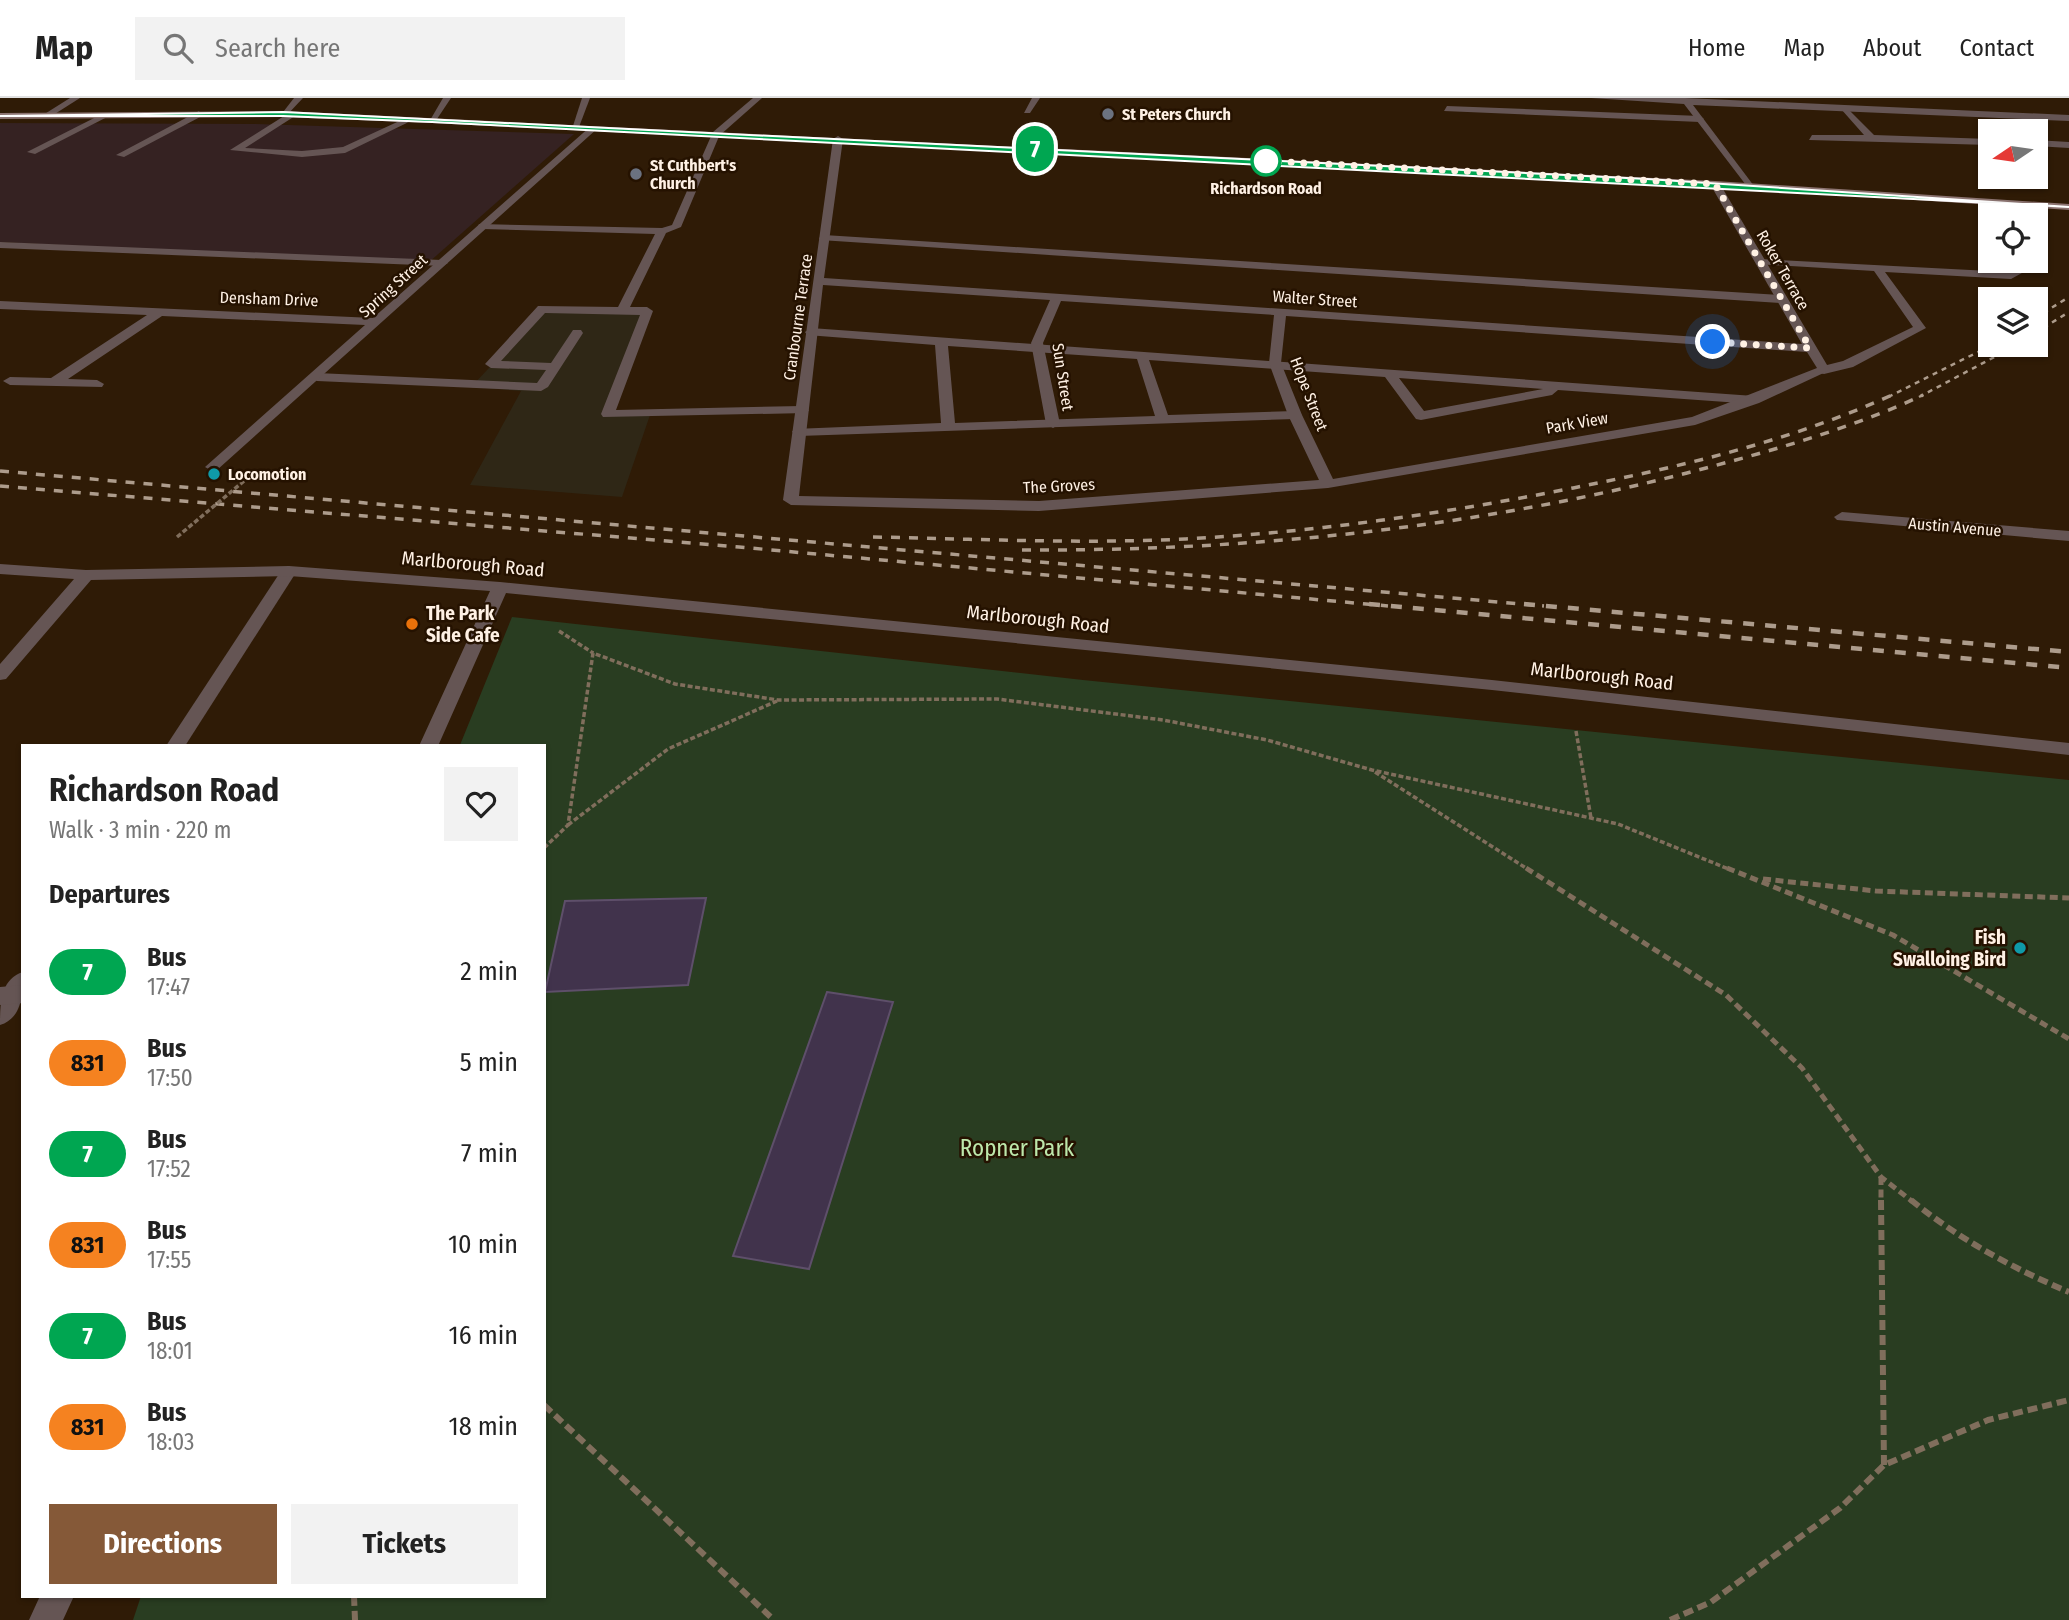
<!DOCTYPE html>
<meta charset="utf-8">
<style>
body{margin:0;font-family:"Fira Sans Condensed",sans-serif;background:#f2f2f2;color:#222;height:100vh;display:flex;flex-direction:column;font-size:26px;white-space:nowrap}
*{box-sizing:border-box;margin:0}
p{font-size:23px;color:#767676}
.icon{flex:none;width:38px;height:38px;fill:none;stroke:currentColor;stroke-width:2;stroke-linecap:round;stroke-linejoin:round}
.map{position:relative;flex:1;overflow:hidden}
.panel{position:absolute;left:21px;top:646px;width:525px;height:854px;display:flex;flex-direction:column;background:#fff;border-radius:0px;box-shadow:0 2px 5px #0004}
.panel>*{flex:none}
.badge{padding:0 14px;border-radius:23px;font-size:24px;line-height:46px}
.needle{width:46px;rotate:257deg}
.controls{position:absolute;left:1978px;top:21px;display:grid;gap:14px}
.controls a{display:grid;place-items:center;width:70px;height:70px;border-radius:0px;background:#fff;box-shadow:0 2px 5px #0004;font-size:35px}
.you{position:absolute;width:35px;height:35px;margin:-18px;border:5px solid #fff;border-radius:50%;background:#1a73e8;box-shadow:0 0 0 10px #1a73e833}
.map>.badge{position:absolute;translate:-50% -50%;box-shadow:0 0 0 4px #fff}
h2{padding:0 28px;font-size:26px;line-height:63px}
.round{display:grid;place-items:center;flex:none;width:74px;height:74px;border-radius:0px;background:#f2f2f2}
.head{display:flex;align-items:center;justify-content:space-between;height:119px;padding:0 28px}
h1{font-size:33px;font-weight:700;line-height:52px}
.primary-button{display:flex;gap:14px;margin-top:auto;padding:14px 28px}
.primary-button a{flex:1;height:80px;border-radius:0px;background:#855938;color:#fff;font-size:28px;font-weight:700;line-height:80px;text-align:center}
.primary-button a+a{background:#f2f2f2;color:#222}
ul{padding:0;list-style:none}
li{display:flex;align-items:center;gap:21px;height:91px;padding:0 28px}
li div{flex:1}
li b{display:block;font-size:26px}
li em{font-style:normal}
li .badge{min-width:77px;font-weight:700;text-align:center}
header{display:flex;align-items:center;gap:42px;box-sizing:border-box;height:98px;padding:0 35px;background:#fff;border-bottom:2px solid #e0e0e0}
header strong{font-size:33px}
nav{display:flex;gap:38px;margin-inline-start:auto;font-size:24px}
.search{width:490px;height:63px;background:#f2f2f2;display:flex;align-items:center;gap:18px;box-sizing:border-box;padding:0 24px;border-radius:0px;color:#767676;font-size:26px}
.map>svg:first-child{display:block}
.commercial{fill:#352222}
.industrial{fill:#2f2716}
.green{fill:#293d21}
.building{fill:#41334c;stroke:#5e4f6a;stroke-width:2}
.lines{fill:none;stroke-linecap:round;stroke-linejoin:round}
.path-far2{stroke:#806e5c;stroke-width:3.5;stroke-dasharray:5 2.5;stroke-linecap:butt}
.path-far1{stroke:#806e5c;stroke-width:5;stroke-dasharray:8 4.5;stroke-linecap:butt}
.path{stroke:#806e5c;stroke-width:6;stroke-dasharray:10 5;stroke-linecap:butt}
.lane{fill:#655554;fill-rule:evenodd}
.street{fill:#655554;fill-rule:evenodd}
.secondary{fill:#8b7370;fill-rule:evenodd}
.rail-far2{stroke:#ad9c8c;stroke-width:2.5;stroke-dasharray:5 5;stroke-linecap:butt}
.rail-far1{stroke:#ad9c8c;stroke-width:3.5;stroke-dasharray:9 9;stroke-linecap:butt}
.rail{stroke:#ad9c8c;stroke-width:4.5;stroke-dasharray:11 11;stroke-linecap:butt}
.path-bridge{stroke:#806e5c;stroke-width:3.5;stroke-dasharray:5 2.5;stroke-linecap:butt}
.line{fill:#00a651;stroke:#fff;stroke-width:2}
.walk{stroke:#fff1e4;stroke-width:7;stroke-dasharray:0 12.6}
.worship-dot{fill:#6b7280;stroke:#251200;stroke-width:2.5}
.stop-dot{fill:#fff;stroke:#00a651;stroke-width:3.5}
.culture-dot{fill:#0f9aa8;stroke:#251200;stroke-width:2.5}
.food-dot{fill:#e8710a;stroke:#251200;stroke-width:2.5}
.labels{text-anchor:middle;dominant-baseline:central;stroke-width:5;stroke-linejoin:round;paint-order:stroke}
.far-poi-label{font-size:16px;font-weight:bold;fill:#fff1e4;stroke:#251200;text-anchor:start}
.far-stop-label{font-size:16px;font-weight:bold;fill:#fff1e4;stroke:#251200}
.far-street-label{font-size:16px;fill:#fff1e4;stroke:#251200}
.street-label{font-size:19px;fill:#fff1e4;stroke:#251200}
.poi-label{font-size:19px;font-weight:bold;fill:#fff1e4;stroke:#251200;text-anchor:start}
.near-park-label{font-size:23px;fill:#bde8ab;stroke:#251200}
</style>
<header>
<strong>Map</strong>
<div class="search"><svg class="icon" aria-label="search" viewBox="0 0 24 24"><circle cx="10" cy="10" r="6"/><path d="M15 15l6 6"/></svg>Search here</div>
<nav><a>Home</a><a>Map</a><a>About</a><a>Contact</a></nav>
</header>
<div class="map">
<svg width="2069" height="1522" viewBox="0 0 2069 1522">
<rect width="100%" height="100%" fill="#2f1b06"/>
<polygon class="commercial" points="0,25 256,26 574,36 428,165 0,144"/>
<polygon class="industrial" points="544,212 642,214 604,318 650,317 622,399 470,387 521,293 471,289"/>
<polygon class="green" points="512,519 1083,582 2069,682 2069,1522 133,1522 141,1498 544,1498 544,648 460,647"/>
<g class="building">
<polygon points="706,800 688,887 545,894 565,803"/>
<polygon points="827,894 893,904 809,1171 733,1158"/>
</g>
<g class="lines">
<g class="path-far2">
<polyline points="559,533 593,555"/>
<polyline points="1576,633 1591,720"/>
<polyline points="1375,674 1529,772"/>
<polyline points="568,727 668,651 777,603"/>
<polyline points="544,750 568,727 593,555 675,586 778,602 997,601 1163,622 1267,642 1372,672 1618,726 1731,772"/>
</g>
<g class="path-far1">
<polyline points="1526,770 1726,897 1802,970 1881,1079 1913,1104"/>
<polyline points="1727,770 1893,837 2069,941"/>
<polyline points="1763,781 1876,793 2069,800"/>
<polyline points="1881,1079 1881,1104"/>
</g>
<g class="path">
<polyline points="1881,1102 1884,1367"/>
<path d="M1911,1102C1959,1141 2012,1170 2069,1194"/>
<polyline points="544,1307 774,1522"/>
<polyline points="354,1498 355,1522"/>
<polyline points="1670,1522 1711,1504 1840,1410 1884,1367 1988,1322 2069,1302"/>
</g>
<g class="lane">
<polygon points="1447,8 1700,18 1704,21 1700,24 1444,13"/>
<polygon points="1845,8 1874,37 1990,41 1990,47 1809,42 1812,37 1864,37 1841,11"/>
<polygon points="199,13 202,18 124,59 116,57"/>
<polygon points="292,13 295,18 245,50 302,53 343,49 408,19 415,21 345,55 302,59 230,52"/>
<polygon points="104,15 111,17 35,56 27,54"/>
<polygon points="716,33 720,36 681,129 666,135 630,209 647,209 653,213 616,312 802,308 809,312 807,315 603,319 601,316 640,217 545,215 501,263 551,265 573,232 581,232 583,235 548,289 541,293 317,283 310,279 317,275 537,285 546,272 491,270 485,266 538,208 618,209 655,136 483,131 478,128 479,126 662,130 672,127 712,36"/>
<polygon points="2035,42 2069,44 2069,50 2035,48"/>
<polygon points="824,137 1781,197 1787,201 1781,205 820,142 819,140"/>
<polygon points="0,144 442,162 448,165 442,168 0,150"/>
<polygon points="1760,161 2009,174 2025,167 2031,170 2011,181 1885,174 1926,230 1853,269 1824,276 1819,275 1819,269 1843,263 1913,229 1874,173 1756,166 1756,162"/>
<path d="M811,230L1754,298L1761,302L1754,306L1558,292L1552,297L1421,322L1416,321L1385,279L1149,262L1168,317L1295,313L1302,317L1295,321L799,338L792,334L794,331L941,325L935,247L807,237L805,234ZM948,248L1137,261L1155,318L955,325ZM1399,280L1543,291L1424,313Z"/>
<polygon points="289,468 297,473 185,648 166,648 281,473"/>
<path d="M23,874C23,894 23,920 0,927C0,907 0,881 23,874Z"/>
</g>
<g class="street">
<polygon points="70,0 80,0 50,19 43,17"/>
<polygon points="294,0 303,0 286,18 280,18"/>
<polygon points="443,0 451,0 435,24 429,24"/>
<polygon points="582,0 590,0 579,29 572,31"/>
<polygon points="753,0 762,0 719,38 713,38 713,34"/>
<polygon points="1032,0 1040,0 1030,15 1024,15"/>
<polygon points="1591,0 1685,0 2069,17 2069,23 1693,7 1754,88 1749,91 1684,6"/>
<polygon points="591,28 598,30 217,372 212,373 205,369 365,227 162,218 68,281 97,282 104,286 102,289 10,287 3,283 10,279 51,280 147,217 0,211 0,203 373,220"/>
<path d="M838,38L843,41L824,180L1802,246L1710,86L1715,83L1720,86L1830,272L1759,305L1695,327L1328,390L1039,413L791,407L783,402L833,41ZM823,187L1050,202L1031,245L1046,326L1053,330L1060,326L1043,245L1061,203L1274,217L1269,265L1288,317L1319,382L1039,403L799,398ZM1286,218L1807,254L1817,270L1692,319L1333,381L1302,317L1281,265Z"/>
<polygon points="1842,414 2069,433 2069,443 1837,422 1834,419"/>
<polygon points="0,466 86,472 289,468 500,484 1492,582 2069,645 2069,657 1492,592 506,495 438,648 419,648 490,493 289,478 91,482 6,581 0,582 0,566 74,481 0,476"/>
<polygon points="23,887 23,905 0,907 0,889"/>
<polygon points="40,1498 74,1498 63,1522 29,1522"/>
</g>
<polygon class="secondary" points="283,13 1715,83 2069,106 2069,112 1715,89 432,25 283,19 0,21 0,15"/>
<g class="rail-far2">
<polyline points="2035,220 2069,199"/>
<polyline points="2035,235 2069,214"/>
<polyline points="1888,299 1992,247"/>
<polyline points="1919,299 2017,247"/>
</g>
<g class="rail-far1">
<polyline points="0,373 1544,508"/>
<polyline points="0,388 739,449 1388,508"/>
<path d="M873,439C977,441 1081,446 1185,441C1317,434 1448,415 1578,389C1684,368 1793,342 1892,297"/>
<path d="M1022,452C1247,453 1469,431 1687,375C1767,354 1848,332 1923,297"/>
</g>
<g class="rail">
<polyline points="1369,506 2069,570"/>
<polyline points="1524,506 2069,554"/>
</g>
<polyline class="path-bridge" points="177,439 244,383"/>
</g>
<polygon class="line" points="283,14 1647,81 2069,109 432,24 283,18 0,18"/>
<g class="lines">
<polyline class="walk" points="1266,63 1715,86 1810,250 1713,244"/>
</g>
<g class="worship-dot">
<circle cx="1108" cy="16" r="7"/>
<circle cx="636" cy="76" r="7"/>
</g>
<circle class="stop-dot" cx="1266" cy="63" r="14"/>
<g class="culture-dot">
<circle cx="214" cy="376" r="7"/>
<circle cx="2020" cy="850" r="7"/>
</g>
<circle class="food-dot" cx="412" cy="526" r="7"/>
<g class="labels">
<g class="far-poi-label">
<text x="1122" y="16">St Peters Church</text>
<text x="650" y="67">St Cuthbert's<tspan x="650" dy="18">Church</tspan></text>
<text x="228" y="376">Locomotion</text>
</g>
<g class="far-stop-label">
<text x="1266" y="90">Richardson Road</text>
</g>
<g class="far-street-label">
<text transform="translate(1783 172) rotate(60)">Roker Terrace</text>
<text transform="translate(393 188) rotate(-42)">Spring Street</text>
<text transform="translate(269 201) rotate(2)">Densham Drive</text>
<text transform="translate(1315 201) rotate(4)">Walter Street</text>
<text transform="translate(798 219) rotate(-82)">Cranbourne Terrace</text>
<text transform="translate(1063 279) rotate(81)">Sun Street</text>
<text transform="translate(1309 296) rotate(69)">Hope Street</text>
<text transform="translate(1577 325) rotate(-10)">Park View</text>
<text transform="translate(1059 388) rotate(-3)">The Groves</text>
<text transform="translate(1955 429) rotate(5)">Austin Avenue</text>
</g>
<g class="street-label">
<text transform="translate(473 466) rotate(5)">Marlborough Road</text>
<text transform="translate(1038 521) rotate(6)">Marlborough Road</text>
<text transform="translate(1602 578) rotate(6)">Marlborough Road</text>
</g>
<g class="poi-label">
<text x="426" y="515">The Park<tspan x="426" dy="22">Side Cafe</tspan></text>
<text x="2006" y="839" text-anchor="end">Fish<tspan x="2006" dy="22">Swalloing Bird</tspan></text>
</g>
<g class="near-park-label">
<text x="1017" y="1050">Ropner Park</text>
</g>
</g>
</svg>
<div class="controls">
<a><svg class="needle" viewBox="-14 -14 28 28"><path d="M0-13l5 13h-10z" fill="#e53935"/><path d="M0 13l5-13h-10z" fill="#767676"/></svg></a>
<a><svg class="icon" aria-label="locate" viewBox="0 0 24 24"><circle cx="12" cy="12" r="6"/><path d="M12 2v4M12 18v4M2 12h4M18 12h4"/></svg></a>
<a><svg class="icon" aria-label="layers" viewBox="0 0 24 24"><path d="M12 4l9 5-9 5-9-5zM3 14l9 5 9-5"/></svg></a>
</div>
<div class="you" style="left:1713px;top:244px"></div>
<b class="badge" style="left:1035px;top:51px;background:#00a651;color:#fff">7</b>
<section class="panel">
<div class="head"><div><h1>Richardson Road</h1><p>Walk · 3 min · 220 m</p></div><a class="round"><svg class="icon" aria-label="heart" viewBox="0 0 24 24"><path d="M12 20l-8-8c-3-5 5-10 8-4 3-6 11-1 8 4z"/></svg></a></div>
<h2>Departures</h2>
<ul>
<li><span class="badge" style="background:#00a651;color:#fff">7</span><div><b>Bus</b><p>17:47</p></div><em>2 min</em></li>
<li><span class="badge" style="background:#f58220;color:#111">831</span><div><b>Bus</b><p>17:50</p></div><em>5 min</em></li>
<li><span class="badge" style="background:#00a651;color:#fff">7</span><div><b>Bus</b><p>17:52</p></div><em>7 min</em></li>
<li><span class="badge" style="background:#f58220;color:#111">831</span><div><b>Bus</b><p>17:55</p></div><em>10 min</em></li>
<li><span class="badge" style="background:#00a651;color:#fff">7</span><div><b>Bus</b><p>18:01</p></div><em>16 min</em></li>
<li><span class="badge" style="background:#f58220;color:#111">831</span><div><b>Bus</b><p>18:03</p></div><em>18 min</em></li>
</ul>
<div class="primary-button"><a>Directions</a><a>Tickets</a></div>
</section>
</div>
